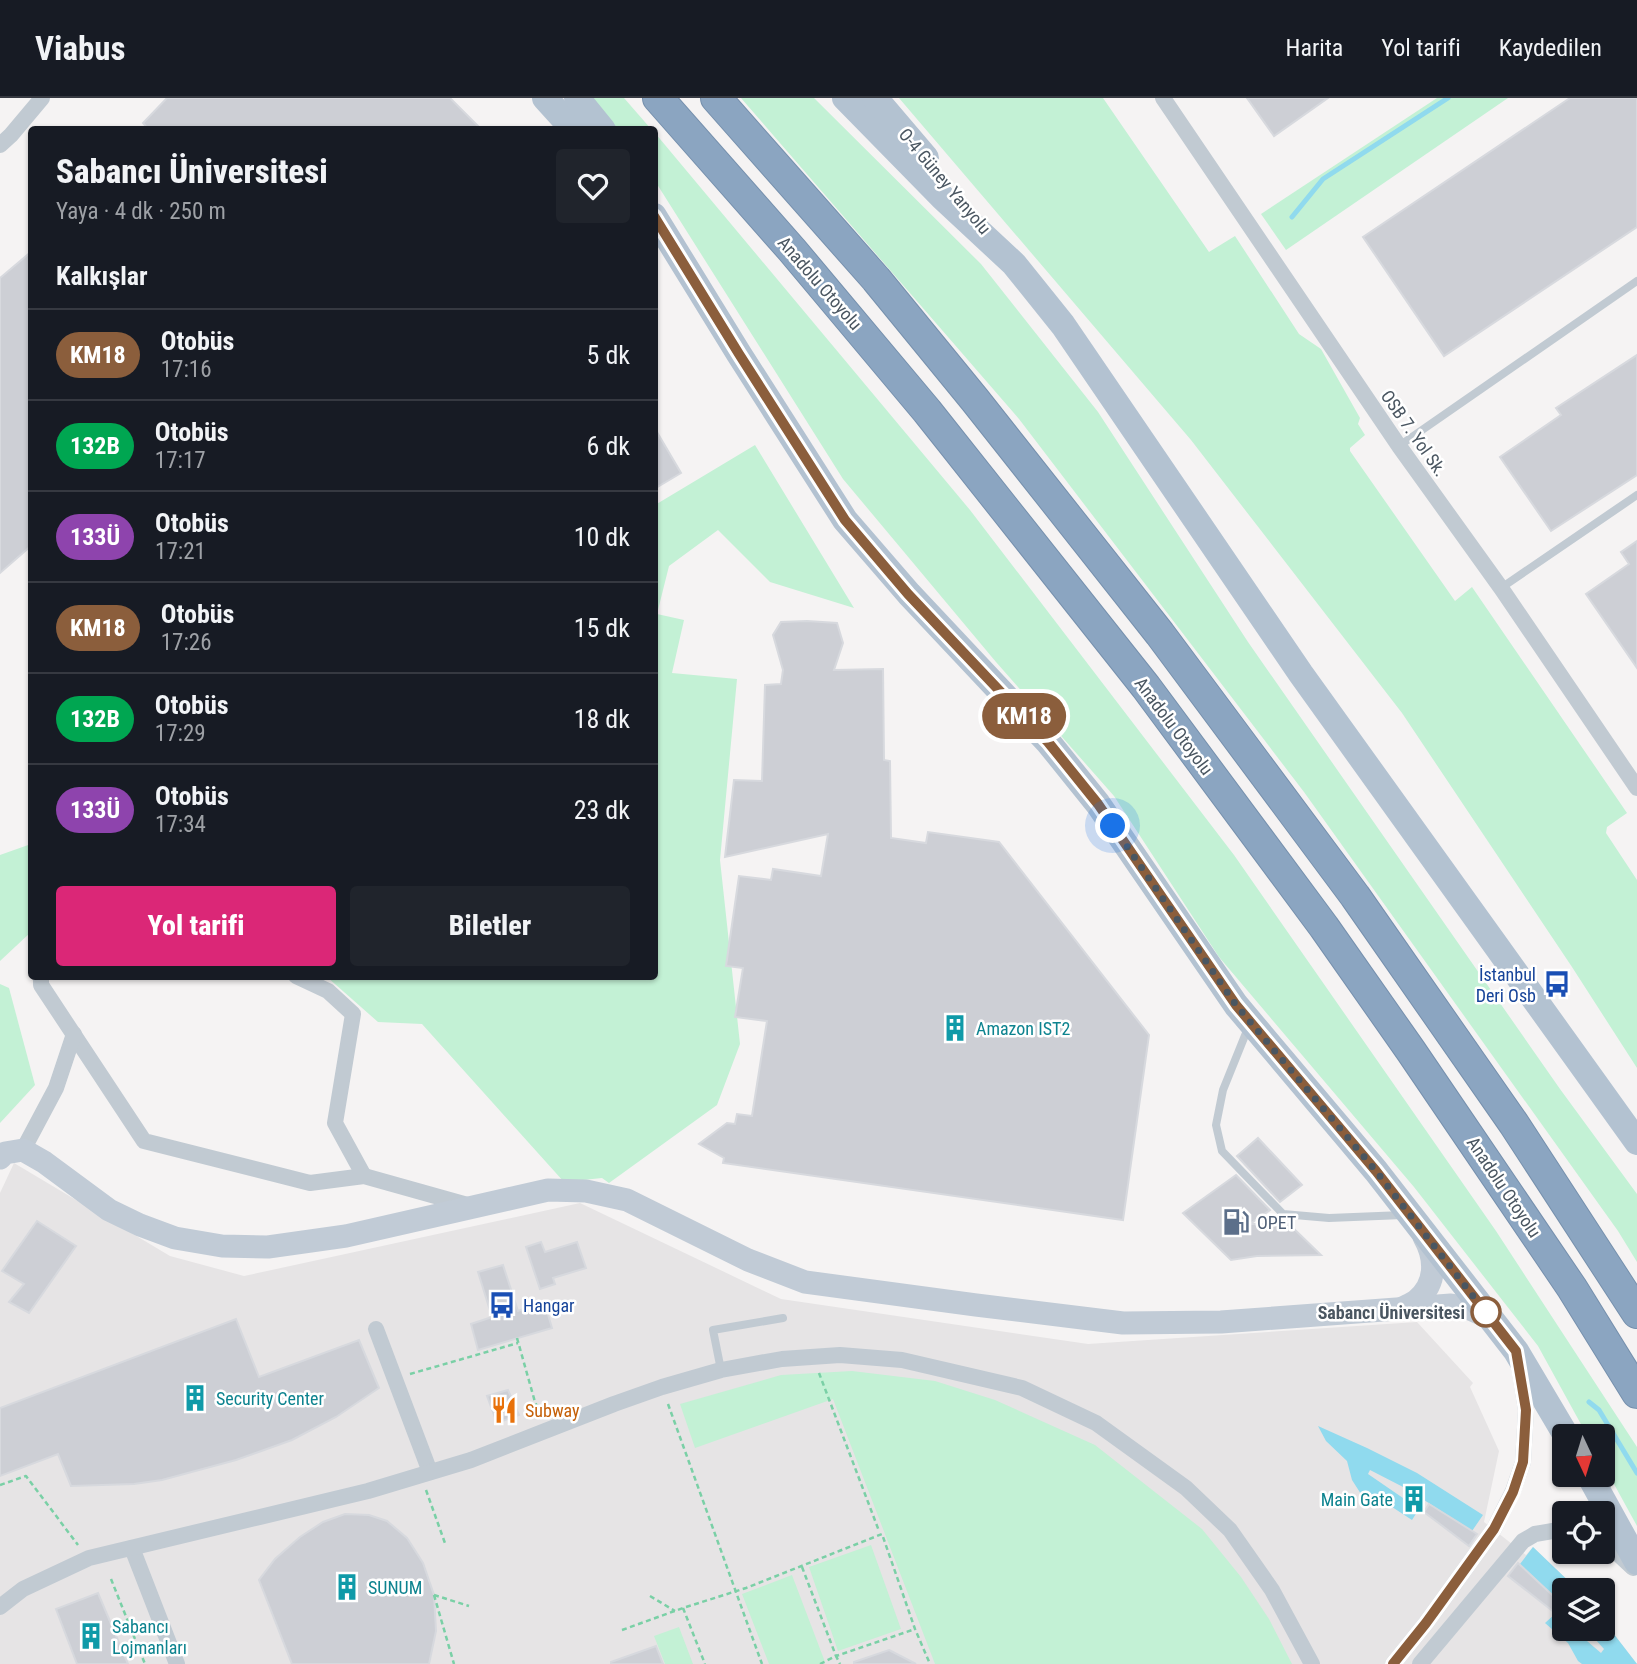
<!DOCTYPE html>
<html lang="tr">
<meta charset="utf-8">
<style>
body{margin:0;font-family:"Roboto Condensed",sans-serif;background:#20242c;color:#f1f3f6;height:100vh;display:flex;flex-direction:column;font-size:26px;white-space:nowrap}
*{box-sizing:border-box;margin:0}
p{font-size:23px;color:#9ea1a6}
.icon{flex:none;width:38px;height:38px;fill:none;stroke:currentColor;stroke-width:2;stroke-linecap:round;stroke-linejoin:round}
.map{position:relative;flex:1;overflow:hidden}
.side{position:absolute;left:28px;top:28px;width:630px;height:854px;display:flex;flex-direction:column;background:#171b24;border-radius:7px;box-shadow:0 2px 5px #0004}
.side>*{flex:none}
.badge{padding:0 14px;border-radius:23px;font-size:24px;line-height:46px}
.needle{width:46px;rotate:176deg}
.buttons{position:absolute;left:1552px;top:1326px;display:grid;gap:14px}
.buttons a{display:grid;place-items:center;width:63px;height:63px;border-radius:7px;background:#171b24;box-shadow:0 2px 5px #0004;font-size:35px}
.you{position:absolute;width:35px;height:35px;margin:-18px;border:5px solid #fff;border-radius:50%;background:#1a73e8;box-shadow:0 0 0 10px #1a73e833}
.map>.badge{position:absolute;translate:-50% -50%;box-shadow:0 0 0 4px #fff}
h2{padding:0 28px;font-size:26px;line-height:63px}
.round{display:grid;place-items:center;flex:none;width:74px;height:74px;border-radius:7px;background:#20242c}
.summary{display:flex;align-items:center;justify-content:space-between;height:119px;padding:0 28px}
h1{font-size:33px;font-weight:800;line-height:52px}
.primary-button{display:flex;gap:14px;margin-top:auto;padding:14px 28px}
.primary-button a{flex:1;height:80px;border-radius:7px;background:#db2777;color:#fff;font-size:28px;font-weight:800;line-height:80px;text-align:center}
.primary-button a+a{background:#20242c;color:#f1f3f6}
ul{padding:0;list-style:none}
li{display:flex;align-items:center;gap:21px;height:91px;padding:0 28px;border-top:2px solid #363941}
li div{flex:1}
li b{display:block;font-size:26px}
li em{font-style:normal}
li .badge{min-width:77px;font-weight:700;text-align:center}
header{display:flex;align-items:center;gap:42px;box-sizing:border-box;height:98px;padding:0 35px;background:#171b24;border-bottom:2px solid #363941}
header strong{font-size:33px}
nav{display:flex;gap:38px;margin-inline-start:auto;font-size:24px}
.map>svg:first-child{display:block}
.education{fill:#e6e4e5}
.green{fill:#c3f1d5}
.water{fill:#90daee}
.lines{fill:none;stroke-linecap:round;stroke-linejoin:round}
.stream{stroke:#90daee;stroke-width:5}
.building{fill:#cdcfd5;stroke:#d7d9de;stroke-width:2}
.highway-casing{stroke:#7690ad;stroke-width:32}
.path{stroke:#7ad0a6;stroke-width:2.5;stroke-dasharray:5 3.5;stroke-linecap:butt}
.lane{stroke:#c1cad2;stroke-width:8}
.street{stroke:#c1cad2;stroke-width:16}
.secondary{stroke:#c1cbd6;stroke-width:23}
.primary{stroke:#b3c2d1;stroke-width:26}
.highway{stroke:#8ba5c1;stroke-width:30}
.line-casing{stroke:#fff;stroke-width:16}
.line{stroke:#8b5e3c;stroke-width:10}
.walk{stroke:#4a5661;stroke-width:7;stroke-dasharray:0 12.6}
.stop-dot{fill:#fff;stroke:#8b5e3c;stroke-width:3.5}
.labels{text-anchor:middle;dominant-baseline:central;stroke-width:5;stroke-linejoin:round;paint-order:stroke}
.street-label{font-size:18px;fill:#4a5661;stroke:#fff}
.transit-label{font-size:18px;fill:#164399;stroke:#fff;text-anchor:end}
.culture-label{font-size:18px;fill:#0d838f;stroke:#fff;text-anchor:start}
.service-label{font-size:18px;fill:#4e5e75;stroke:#fff;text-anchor:start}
.stop-label{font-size:18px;font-weight:bold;fill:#4a5661;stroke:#fff;text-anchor:end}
.food-label{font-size:18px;fill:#c56008;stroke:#fff;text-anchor:start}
</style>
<header>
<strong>Viabus</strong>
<nav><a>Harita</a><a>Yol tarifi</a><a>Kaydedilen</a></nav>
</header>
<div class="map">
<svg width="1637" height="1566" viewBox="0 0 1637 1566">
<rect width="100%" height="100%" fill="#f5f3f3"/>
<polygon class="education" points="14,1065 170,1158 244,1178 580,1105 781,1201 1088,1246 1417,1224 1473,1285 1470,1289 1499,1353 1484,1424 1526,1457 1533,1449 1579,1493 1564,1493 1564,1531 1603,1531 1603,1522 1637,1566 0,1566 0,1095"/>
<g class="green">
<polygon points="582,0 624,0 651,31 610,31"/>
<polygon points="741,0 814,0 981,166 1098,314 1248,544 1560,991 1637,1096 1637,1164 1618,1133 1304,694 1019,321"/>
<polygon points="899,0 1103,0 1209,154 1235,138 1299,236 1321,251 1360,320 1358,326 1365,337 1350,350 1350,353 1455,503 1472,489 1627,715 1607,729 1606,735 1637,782 1637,970 1572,869 1402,615 1191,342"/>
<polygon points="1437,0 1508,0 1286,152 1261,116"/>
<polygon points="655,35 970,412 1234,757 1496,1133 1637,1349 1637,1428 1603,1366 1603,1339 1588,1339 1538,1248 1414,1089 1219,859 1114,698 996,564 843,381 655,83"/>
<polygon points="755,347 854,510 770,484 718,432 669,468 657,516 684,522 672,575 737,581 720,762 740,946 717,1007 609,1085 602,1080 564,1084 422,926 378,924 327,879 654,878 655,407"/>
<polygon points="31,746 31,834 0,863 0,757"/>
<polygon points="0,886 9,890 35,987 0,1025"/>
<polygon points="852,1273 935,1283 995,1302 1095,1347 1202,1431 1241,1479 1269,1521 1292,1566 935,1566 833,1301 695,1350 680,1306 781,1277"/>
<polygon points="871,1447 901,1531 838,1553 809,1469"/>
<polygon points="792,1477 825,1564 821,1566 769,1566 742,1496"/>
<polygon points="679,1529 693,1566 665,1566 654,1538"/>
</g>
<g class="water">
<polygon points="1318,1328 1367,1350 1417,1375 1483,1417 1472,1433 1407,1391 1370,1372 1368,1376 1419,1411 1412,1422 1389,1407 1361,1396 1352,1382 1347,1363 1326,1343"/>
<polygon points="1533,1449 1579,1493 1564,1493 1564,1508 1520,1466"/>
<polygon points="1555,1516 1564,1524 1564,1531 1573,1531 1601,1555 1604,1551 1586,1531 1603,1531 1603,1522 1637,1566 1582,1566 1578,1563 1568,1545 1545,1525"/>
</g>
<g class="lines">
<g class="stream">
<polyline points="1292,119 1323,81 1448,0"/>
<polyline points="1589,1304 1599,1312 1637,1375"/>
<polyline points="1597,1337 1611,1332"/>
</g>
</g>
<g class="building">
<polygon points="167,0 450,0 482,32 149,32 143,25"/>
<polygon points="1247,0 1328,0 1274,38"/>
<polygon points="1570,0 1637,0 1637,129 1444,258 1363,139"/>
<polygon points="32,153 32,447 0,475 0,180"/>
<polygon points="1637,257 1637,377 1551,433 1500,359 1561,317 1556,310"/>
<polygon points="654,329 681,375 654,391"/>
<polygon points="1637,443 1637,570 1586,496 1629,466 1621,454"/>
<polygon points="807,523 837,525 843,545 834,572 883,571 884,662 890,663 891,740 926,745 928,734 999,744 1149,937 1123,1122 723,1065 724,1060 699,1046 727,1025 735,1026 737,1016 752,1018 767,923 735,919 743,870 726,868 739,778 771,782 773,771 821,778 828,736 725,759 734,682 762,683 765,587 781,586 783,572 773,537 781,524"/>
<polygon points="1258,1040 1302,1087 1280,1104 1237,1058"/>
<polygon points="1236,1077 1270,1112 1250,1126 1289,1126 1321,1157 1257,1158 1231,1162 1183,1115"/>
<polygon points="37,1123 76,1148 29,1215 9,1204 24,1186 2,1173"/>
<polygon points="541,1144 545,1154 577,1144 586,1170 553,1180 555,1186 540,1191 526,1149"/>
<polygon points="503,1167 518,1213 544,1203 552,1230 478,1252 471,1226 492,1219 478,1174"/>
<polygon points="236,1221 259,1279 359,1242 379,1290 336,1319 292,1342 236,1362 162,1382 134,1386 71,1388 58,1356 0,1378 0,1310"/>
<polygon points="508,1292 519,1317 497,1325 487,1298"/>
<polygon points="1429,1406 1477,1436 1469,1448 1424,1414"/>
<polygon points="345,1416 369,1417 387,1423 407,1440 423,1465 434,1497 436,1533 429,1566 292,1566 259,1482 275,1461 300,1439 323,1424"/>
<polygon points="1518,1465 1564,1508 1564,1522 1508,1478"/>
<polygon points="98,1495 128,1566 77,1566 56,1511"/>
<polygon points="656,1548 663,1566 611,1566 611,1564"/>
<polygon points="889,1552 916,1566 854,1566 854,1564"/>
</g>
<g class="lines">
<defs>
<g id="highway">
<polyline points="658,0 792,152 927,313 1146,589 1324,829 1411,953 1572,1190 1637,1295"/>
<polyline points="716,0 876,181 975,302 1160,536 1355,798 1514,1026 1637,1215"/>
</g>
</defs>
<use href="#highway" class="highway-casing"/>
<g class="path">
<polyline points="517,1240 535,1304 541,1317"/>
<polyline points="819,1275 879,1433"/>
<polyline points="410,1276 518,1245"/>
<polyline points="668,1306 762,1566"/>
<polyline points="0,1387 26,1378 78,1447"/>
<polyline points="426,1392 446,1448"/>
<polyline points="802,1469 836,1558 915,1531"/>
<polyline points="111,1481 145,1566"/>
<polyline points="434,1497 454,1566"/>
<polyline points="434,1497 469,1508"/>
<polyline points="650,1498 675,1513"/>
<polyline points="683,1510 705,1566"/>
<polyline points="622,1532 683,1510 746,1490 882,1436 915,1531 930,1566"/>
<polyline points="820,1566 836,1558 840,1566"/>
</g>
<g class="lane">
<polyline points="1399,348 1637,183"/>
<polyline points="1501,490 1637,397"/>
<polyline points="1248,930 1223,992 1216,1027 1222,1053 1283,1116 1329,1120 1403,1117"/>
<polyline points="721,1272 713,1232 783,1220"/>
</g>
<g class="street">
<polyline points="1163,0 1399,348 1501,490 1637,690"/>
<polyline points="0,47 11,37 42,0"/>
<polyline points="41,878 41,887 144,1043 310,1085 364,1078 471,1108"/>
<polyline points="296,878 328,893 353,916 335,1025 364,1078"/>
<polyline points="23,1052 56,990 74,936"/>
<polyline points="376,1231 430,1374"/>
<polyline points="1603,1444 1619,1457 1633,1470"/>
<polyline points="132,1450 177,1566"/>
<polyline points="0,1509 23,1491 89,1460 368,1393 471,1362 614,1306 662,1289 721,1272 782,1261 840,1257 902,1262 1022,1290 1096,1325 1186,1390 1230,1432 1272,1492 1312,1566"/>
<polyline points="1393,1566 1426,1525 1494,1431 1513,1393 1523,1364 1526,1312 1519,1269"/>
<polyline points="1420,1566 1523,1443 1535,1436 1564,1431"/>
</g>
<g class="secondary">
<polyline points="0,1060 5,1055 23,1052 44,1064 109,1112 140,1127 175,1140 222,1148 268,1149 346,1138 548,1092 586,1093 627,1102 748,1162 805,1184 976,1207 1123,1225 1221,1224 1451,1207 1468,1210 1490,1220"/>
<path d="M1401,1211C1406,1208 1412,1206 1417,1202C1437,1185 1436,1160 1424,1139"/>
</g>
<g class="primary">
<polyline points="545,0 574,32"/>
<polyline points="577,0 603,32"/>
<polyline points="845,0 942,99 1014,166 1063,227 1301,576 1637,1044"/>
<polyline points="875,0 926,60"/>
<polyline points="654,118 739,256 845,422 909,496 1048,644 1098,706 1236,907 1376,1073 1516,1253 1567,1339"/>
<polyline points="1589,1377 1637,1464"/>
</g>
<use href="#highway" class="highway"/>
</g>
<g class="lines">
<defs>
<polyline id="line" points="654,118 739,256 845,422 908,496 1048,644 1098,706 1236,907 1376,1073 1516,1253 1526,1312 1523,1364 1513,1394 1494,1431 1426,1525 1393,1566"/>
</defs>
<use href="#line" class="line-casing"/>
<use href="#line" class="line"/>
<polyline class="walk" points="1113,728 1236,907 1376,1073 1490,1220 1486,1214"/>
</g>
<defs>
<symbol id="bus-bare" viewBox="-9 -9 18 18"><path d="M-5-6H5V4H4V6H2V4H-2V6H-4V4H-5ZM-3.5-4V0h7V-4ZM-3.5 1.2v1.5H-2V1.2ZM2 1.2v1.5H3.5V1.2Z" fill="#1a4fb4" stroke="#fff" stroke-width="2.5" paint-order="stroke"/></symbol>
<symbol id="building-bare" viewBox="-9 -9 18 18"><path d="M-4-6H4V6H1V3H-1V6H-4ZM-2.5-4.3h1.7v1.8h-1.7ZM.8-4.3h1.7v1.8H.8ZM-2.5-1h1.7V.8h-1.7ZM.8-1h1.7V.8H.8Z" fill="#0f9aa8" stroke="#fff" stroke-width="2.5" paint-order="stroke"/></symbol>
<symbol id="fuel-bare" viewBox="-9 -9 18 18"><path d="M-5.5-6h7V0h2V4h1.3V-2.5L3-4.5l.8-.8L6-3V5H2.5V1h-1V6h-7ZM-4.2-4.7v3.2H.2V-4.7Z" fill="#5c6f8a" stroke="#fff" stroke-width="2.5" paint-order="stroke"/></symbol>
<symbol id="restaurant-bare" viewBox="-9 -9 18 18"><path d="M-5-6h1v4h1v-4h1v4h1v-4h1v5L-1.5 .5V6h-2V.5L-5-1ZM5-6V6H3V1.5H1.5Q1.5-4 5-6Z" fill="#e8710a" stroke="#fff" stroke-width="2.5" paint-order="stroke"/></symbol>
</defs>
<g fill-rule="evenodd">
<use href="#bus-bare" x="1538" y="867" width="38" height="38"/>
<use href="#building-bare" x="936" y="911" width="38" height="38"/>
<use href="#fuel-bare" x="1217" y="1105" width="38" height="38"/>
<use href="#bus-bare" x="483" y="1188" width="38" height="38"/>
<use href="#building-bare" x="176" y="1281" width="38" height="38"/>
<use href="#restaurant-bare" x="485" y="1293" width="38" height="38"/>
<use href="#building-bare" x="1395" y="1382" width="38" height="38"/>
<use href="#building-bare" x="328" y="1470" width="38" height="38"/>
<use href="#building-bare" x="72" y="1519" width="38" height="38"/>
</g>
<circle class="stop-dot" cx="1486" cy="1214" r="14"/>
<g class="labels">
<g class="street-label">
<text transform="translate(945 83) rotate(50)">O-4 Güney Yanyolu</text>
<text transform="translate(820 185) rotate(49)">Anadolu Otoyolu</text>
<text transform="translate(1414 335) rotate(55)">OSB 7. Yol Sk.</text>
<text transform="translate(1174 628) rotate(53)">Anadolu Otoyolu</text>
<text transform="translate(1504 1089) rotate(56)">Anadolu Otoyolu</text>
</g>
<g class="transit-label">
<text x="1536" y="876">İstanbul<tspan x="1536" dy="21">Deri Osb</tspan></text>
<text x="523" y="1207" text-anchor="start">Hangar</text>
</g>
<g class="culture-label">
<text x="976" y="930">Amazon IST2</text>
<text x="216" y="1300">Security Center</text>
<text x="1393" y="1401" text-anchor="end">Main Gate</text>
<text x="368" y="1489">SUNUM</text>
<text x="112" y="1528">Sabancı<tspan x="112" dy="21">Lojmanları</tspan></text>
</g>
<g class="service-label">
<text x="1257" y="1124">OPET</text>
</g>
<g class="stop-label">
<text x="1465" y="1214">Sabancı Üniversitesi</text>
</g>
<g class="food-label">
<text x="525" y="1312">Subway</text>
</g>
</g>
</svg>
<div class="buttons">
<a><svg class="needle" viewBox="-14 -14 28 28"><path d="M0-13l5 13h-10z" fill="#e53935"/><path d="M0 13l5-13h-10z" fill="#9ea1a6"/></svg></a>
<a><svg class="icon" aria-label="locate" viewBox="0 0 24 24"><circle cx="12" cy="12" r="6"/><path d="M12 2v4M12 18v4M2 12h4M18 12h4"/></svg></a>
<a><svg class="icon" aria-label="layers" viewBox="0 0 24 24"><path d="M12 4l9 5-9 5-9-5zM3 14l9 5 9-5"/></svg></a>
</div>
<div class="you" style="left:1113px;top:728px"></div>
<b class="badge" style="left:1024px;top:618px;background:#8b5e3c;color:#fff">KM18</b>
<section class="side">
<div class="summary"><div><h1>Sabancı Üniversitesi</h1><p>Yaya · 4 dk · 250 m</p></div><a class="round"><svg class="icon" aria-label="heart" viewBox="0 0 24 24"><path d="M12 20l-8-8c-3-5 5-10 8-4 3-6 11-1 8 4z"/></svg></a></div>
<h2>Kalkışlar</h2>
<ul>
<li><span class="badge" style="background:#8b5e3c;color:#fff">KM18</span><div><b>Otobüs</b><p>17:16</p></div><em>5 dk</em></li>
<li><span class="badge" style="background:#00a651;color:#fff">132B</span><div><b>Otobüs</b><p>17:17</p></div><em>6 dk</em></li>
<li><span class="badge" style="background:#8e44ad;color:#fff">133Ü</span><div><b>Otobüs</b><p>17:21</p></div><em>10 dk</em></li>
<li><span class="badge" style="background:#8b5e3c;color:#fff">KM18</span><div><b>Otobüs</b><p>17:26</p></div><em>15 dk</em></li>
<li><span class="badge" style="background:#00a651;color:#fff">132B</span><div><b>Otobüs</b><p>17:29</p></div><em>18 dk</em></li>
<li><span class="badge" style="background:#8e44ad;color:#fff">133Ü</span><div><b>Otobüs</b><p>17:34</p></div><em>23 dk</em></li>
</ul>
<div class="primary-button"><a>Yol tarifi</a><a>Biletler</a></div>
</section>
</div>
